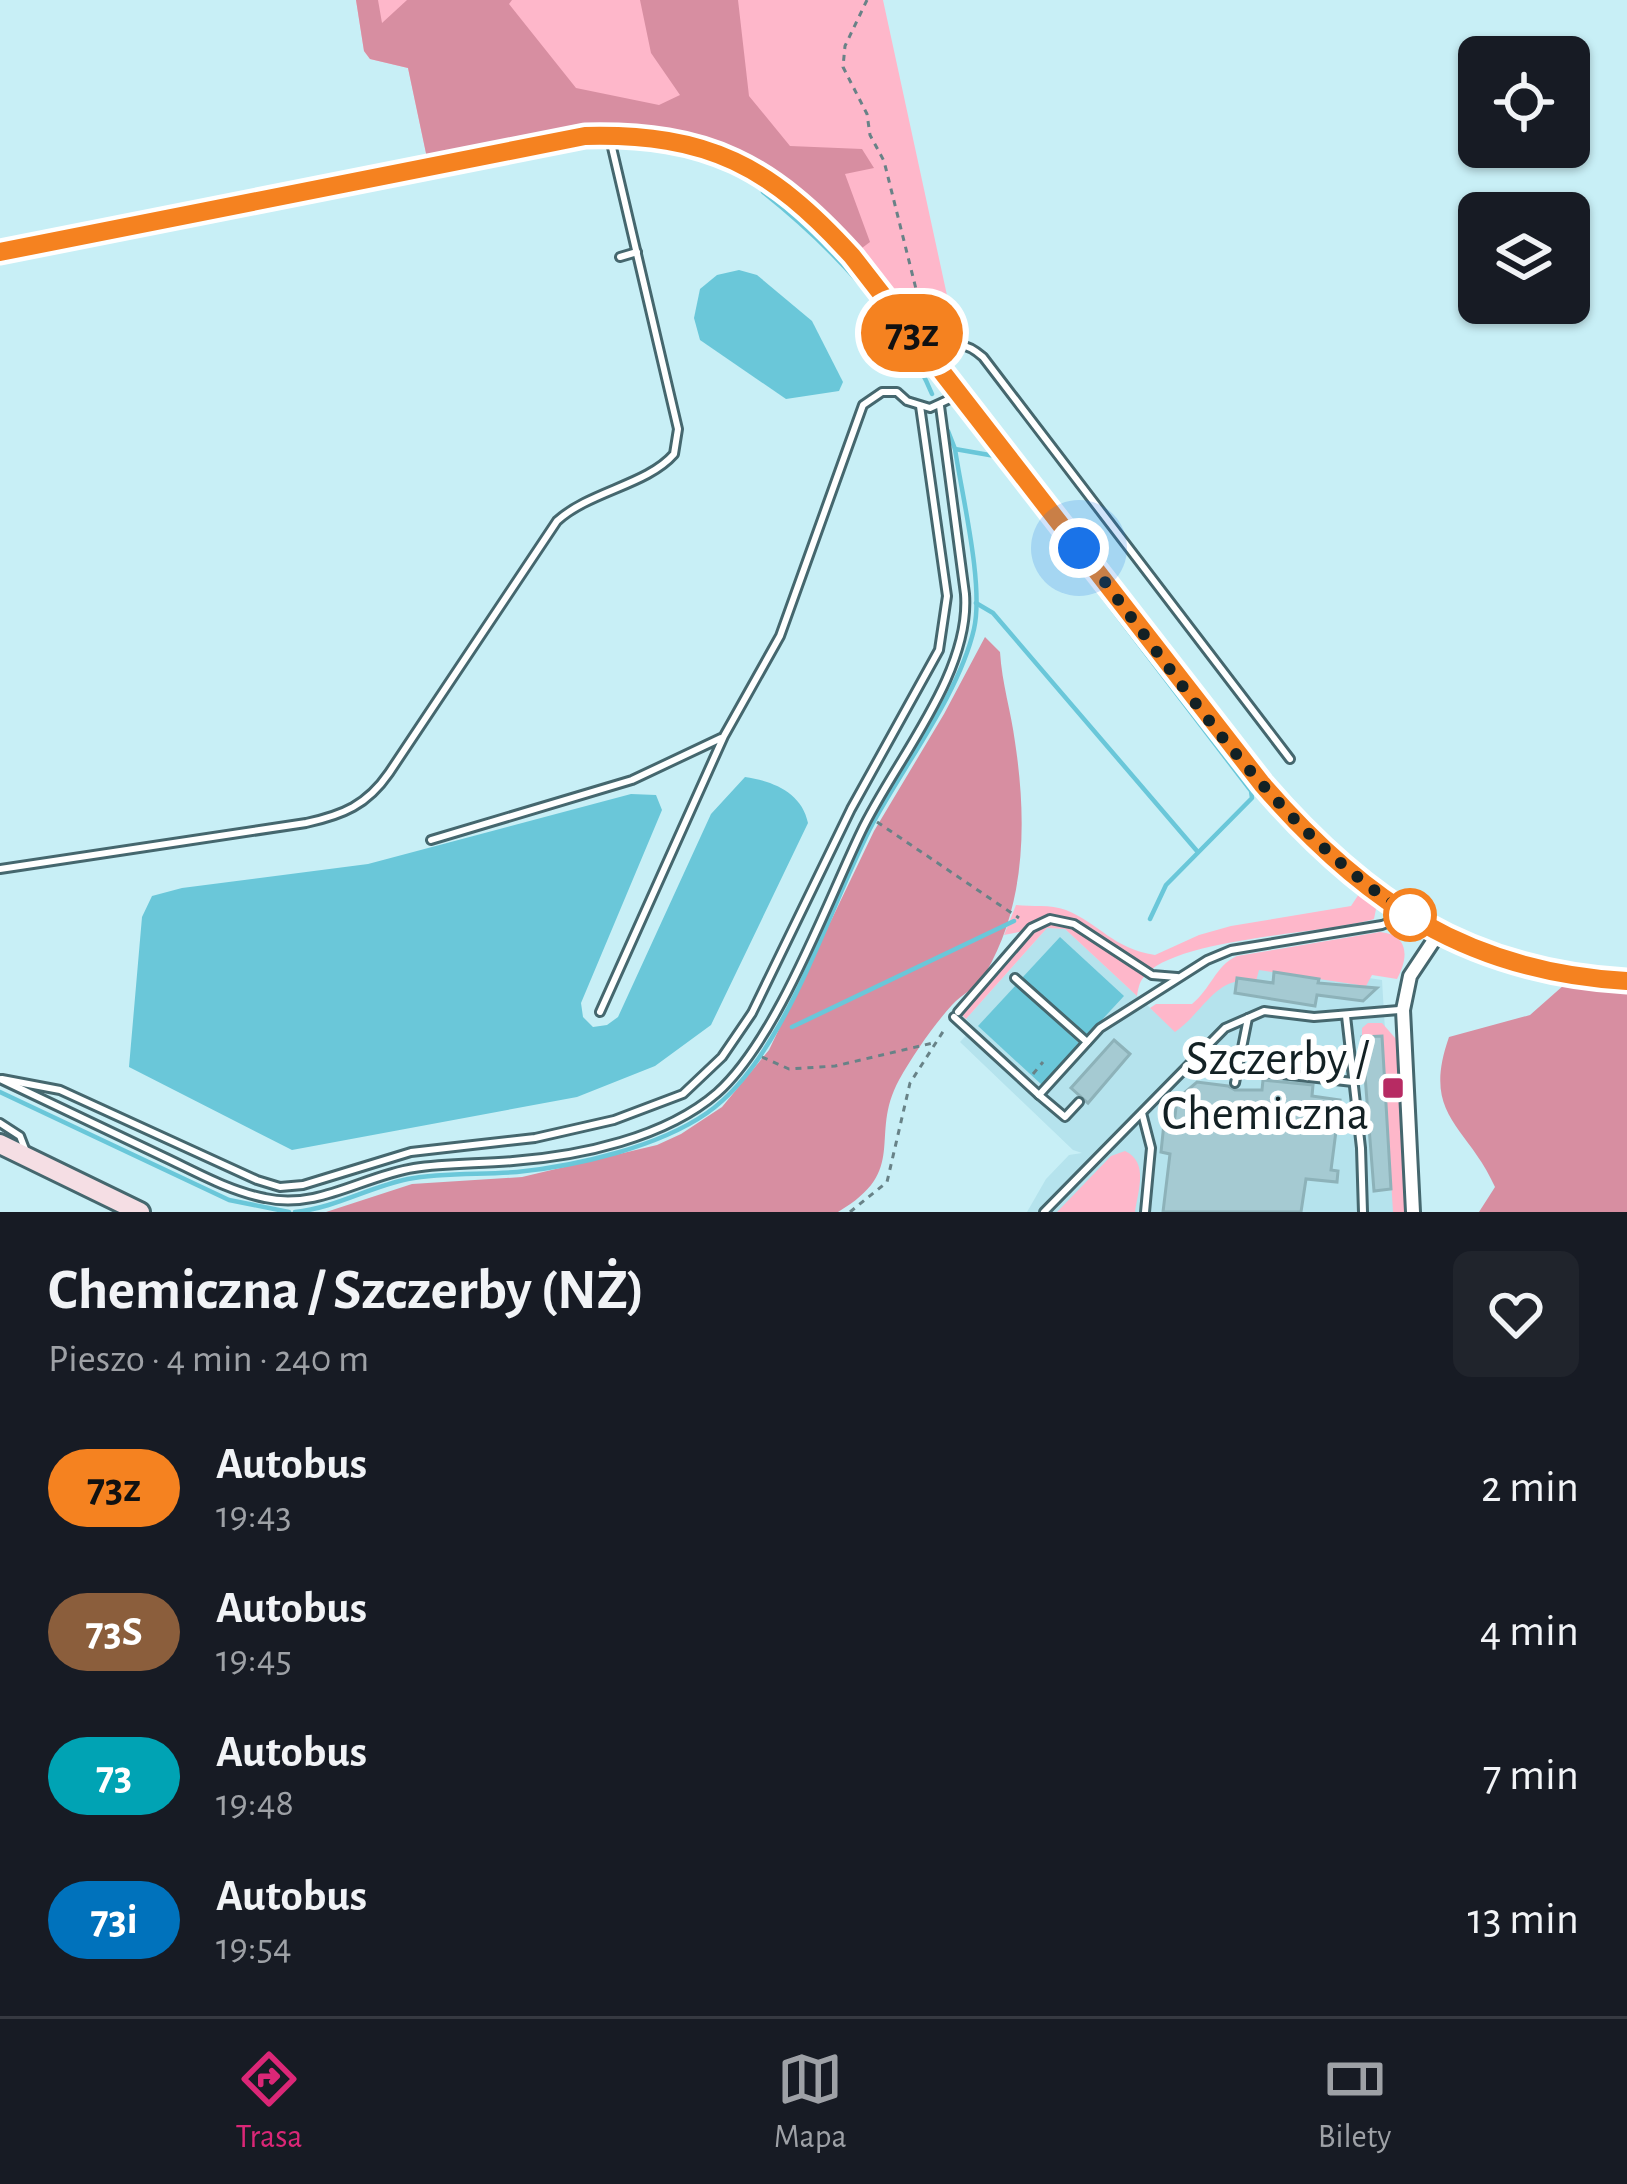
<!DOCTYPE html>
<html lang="pl">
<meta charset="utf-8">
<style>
body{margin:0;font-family:"Alegreya Sans",sans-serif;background:#20242c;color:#f1f3f6;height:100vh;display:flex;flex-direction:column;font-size:45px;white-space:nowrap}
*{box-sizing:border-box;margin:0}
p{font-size:39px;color:#9ea1a6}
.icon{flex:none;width:66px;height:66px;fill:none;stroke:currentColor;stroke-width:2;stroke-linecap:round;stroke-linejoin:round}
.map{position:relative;height:1212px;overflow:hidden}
.side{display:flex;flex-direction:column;background:#171b24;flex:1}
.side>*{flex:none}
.badge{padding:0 24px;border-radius:39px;font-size:42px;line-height:78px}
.fabs{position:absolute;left:1458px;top:36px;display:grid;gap:24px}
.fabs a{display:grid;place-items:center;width:132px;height:132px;border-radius:18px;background:#171b24;box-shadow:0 3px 9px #0004;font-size:60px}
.you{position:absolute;width:60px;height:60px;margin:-30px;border:9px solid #fff;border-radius:50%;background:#1a73e8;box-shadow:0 0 0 18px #1a73e833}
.map>.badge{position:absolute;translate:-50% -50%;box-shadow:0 0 0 6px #fff}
.round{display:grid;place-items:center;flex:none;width:126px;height:126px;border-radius:18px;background:#20242c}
.head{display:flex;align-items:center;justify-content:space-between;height:204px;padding:0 48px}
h1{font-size:57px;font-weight:700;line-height:90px}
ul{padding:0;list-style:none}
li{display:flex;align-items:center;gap:36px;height:144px;padding:0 48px}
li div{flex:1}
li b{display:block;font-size:45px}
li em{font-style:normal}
li .badge{min-width:132px;font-weight:700;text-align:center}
.tab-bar{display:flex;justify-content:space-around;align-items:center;height:168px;border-top:3px solid #363941;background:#171b24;font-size:33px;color:#9ea1a6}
.tab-bar a{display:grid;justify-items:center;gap:6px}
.tab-bar .on{color:#db2777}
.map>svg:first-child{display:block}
.built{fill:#b5e3ed}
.green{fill:#feb7ca}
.forest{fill:#d78ea1}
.water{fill:#6ac7d9}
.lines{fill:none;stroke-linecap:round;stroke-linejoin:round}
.stream{stroke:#6ac7d9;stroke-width:4.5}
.building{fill:#a5cad2;stroke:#8db2b9;stroke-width:3}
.lane-casing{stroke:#45676e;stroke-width:12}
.street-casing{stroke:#45676e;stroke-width:18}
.secondary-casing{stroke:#45676e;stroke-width:24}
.path{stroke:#688287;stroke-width:3;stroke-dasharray:6 6;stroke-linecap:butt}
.lane{stroke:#fff;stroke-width:6}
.street{stroke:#fff;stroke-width:12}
.secondary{stroke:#f5dee4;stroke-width:18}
.line-casing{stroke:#fff;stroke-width:27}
.line{stroke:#f58220;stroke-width:18}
.walk{stroke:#132124;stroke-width:12;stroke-dasharray:0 21.6}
.stop-dot{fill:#fff;stroke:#f58220;stroke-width:6}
.poi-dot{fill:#b72b63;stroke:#fff;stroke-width:4.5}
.labels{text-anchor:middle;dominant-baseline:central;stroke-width:12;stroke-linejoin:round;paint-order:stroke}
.poi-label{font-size:48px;fill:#132124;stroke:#fff;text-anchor:end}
</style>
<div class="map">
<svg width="1627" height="1212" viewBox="0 0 1627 1212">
<rect width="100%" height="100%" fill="#c8eff6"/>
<polygon class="built" points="1047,928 1065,929 1175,1031 1223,983 1270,963 1382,980 1396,1212 1027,1212 1046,1179 1069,1155 1082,1153 1073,1150 960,1042 974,1027 966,1019"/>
<g class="green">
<path d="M356,0H883L948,300L918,323C835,206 743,116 590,129C535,133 481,148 427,158L408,68L370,59L364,51Z"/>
<path d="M1361,891L1377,904L1374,919C1325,934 1170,938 1143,978C1139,983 1138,990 1137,996L1065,929L1047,928L966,1019L960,1013L1027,938L1024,931L1004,935L1016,905C1032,907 1050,904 1066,910C1100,924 1112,948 1155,955L1199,935L1231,926L1351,906Z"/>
<path d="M1380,932C1409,935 1409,957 1397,979L1372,975L1366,986L1259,970L1256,981C1215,975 1206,1010 1175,1032L1150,1008L1156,1004H1192C1211,989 1215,966 1237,956Z"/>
<polygon points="1368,1023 1382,1023 1396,1039 1407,1212 1393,1212 1382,1036 1362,1037 1362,1028"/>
<path d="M1125,1151C1149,1162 1138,1191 1135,1212H1057L1111,1156Z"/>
</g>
<g class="forest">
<path d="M356,0H378L382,23L407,0H512L509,4L576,88L659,105L680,95L651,53L640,0H738L749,96L790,146L862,149L874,168L845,174L870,242L862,248C714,93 619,120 427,158L408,68L370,59L364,51Z"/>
<path d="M985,637L1000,652C1002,684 1011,711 1015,742C1027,821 1026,905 985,974C978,987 962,994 952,1005C933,1026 913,1055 899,1080C868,1137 910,1170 838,1212H326L412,1184L522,1177L657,1145L681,1134L722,1107L769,1050L874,831L944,714Z"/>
<path d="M1564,985L1627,988V1212H1479L1495,1187C1467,1124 1421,1117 1449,1037L1530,1015Z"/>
</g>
<g class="water">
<polygon points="739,270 757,275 812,321 843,382 839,391 786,399 700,340 694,318 700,289 717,275"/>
<path d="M745,777C773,781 802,793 808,823L711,1025L655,1066L577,1097L292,1150L129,1067L142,917L152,896L182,888L368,864L631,794L656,795L662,810L581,1003L583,1017L593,1027L607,1025L618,1017L711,814Z"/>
<polygon points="1060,937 1124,996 1086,1037 1022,978"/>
<polygon points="1016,985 1080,1044 1042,1085 978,1026"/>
</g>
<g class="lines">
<g class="stream">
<path d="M763,192C827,243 900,317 932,394"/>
<polyline points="955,449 995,456 1251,791 1252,798 1166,885 1150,919"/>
<polyline points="976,603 993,613 1197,851"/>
<polyline points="792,1027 1014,921"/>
<polyline points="0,1092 229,1200 289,1212"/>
<path d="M295,1212C335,1208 369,1187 408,1179C444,1172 481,1175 517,1172C577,1166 658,1147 707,1113C786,1058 828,908 873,823C904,765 959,694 974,629C984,585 962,496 955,449L948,431"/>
</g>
</g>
<g class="building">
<polygon points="1274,972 1319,979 1318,983 1377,988 1363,1001 1317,995 1315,1006 1235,993 1237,978 1273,983"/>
<polygon points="1382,1036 1391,1189 1374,1191 1362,1037"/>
<polygon points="1114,1040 1130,1054 1088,1103 1071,1088"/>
<polygon points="1263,1080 1313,1085 1312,1096 1340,1100 1331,1170 1338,1171 1337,1182 1306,1179 1301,1212 1163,1212 1170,1154 1161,1152 1164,1123 1174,1124 1177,1099 1197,1082 1228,1086 1235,1090 1262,1090"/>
</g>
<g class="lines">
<defs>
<g id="lane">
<polyline points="620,257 637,252"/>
<path d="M933,354C951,340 966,342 983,357L1290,759"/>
<polyline points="431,840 632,780 721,738"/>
<path d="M0,869L306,823C343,815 367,805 389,773L557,521C590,491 647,485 674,454L678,429L610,139"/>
<polyline points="1015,978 1087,1042"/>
<polyline points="600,1012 724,736 780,636 863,405 882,392 897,392 907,401 930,408 954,397"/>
<polyline points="958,1012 1031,928 1050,919 1074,924 1152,975 1177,977"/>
<polyline points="1346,1016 1361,1148 1363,1212"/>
<polyline points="954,1017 1039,1095"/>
<polyline points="1254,1071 1353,1082"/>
<path d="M0,1079C55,1105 109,1131 164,1157C196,1172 229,1191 265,1198C318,1210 363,1176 414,1168C446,1163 480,1164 513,1161C580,1156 665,1138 717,1093C776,1041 826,905 861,832C894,762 971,674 965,594L940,406"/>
<polyline points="2,1079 60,1090 257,1180 280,1187 303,1185 411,1152 535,1138 614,1120 683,1094 722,1057 752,1013 851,809 939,650 947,596 920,406"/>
<polyline points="1235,1083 1248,1018"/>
<polyline points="1079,1102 1065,1117 1039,1095 1100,1028 1207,960 1231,950 1382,925 1405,916"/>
<polyline points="1142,1113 1151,1148 1145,1212"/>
<polyline points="0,1123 20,1136 25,1149"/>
<polyline points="1044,1212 1225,1028 1264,1011 1314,1017 1399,1010"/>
</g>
<polyline id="street" points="1413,1212 1403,1010 1410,976 1438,934"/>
<g id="secondary">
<path d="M0,252L585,136C708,133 770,166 852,256L1262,784C1363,901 1469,972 1627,981"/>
<polyline points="0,1144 140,1212"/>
</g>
</defs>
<use href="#lane" class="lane-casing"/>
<use href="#street" class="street-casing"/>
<use href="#secondary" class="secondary-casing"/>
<g class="path">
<polyline points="867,0 845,46 843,67 867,114 870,135 884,161 925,325"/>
<polyline points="877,822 1019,918"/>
<polyline points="762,1057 789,1069 835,1066 933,1043"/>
<polyline points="1033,1074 1043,1062"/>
<polyline points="850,1212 887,1182 910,1083 946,1027"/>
</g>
<use href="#lane" class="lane"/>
<use href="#street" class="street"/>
<use href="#secondary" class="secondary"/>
</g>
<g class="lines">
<defs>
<path id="line" d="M0,252L585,136C709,133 770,166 852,256L1262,784C1364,902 1468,972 1627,981"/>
</defs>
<use href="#line" class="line-casing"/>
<use href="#line" class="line"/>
<path class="walk" d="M1079,548C1179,677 1271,826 1410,915"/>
</g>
<circle class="stop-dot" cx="1410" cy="915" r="24"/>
<rect class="poi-dot" x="1381" y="1076" width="24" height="24" rx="6"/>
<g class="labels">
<g class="poi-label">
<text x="1369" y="1060">Szczerby /<tspan x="1369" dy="55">Chemiczna</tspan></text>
</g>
</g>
</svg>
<div class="fabs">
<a><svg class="icon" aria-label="locate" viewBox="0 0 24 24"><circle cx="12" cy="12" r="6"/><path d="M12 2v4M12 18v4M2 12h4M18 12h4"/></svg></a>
<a><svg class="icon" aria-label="layers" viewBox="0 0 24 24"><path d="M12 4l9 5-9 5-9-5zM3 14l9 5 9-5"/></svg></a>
</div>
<div class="you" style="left:1079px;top:548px"></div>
<b class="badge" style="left:912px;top:333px;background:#f58220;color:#111">73z</b>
</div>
<section class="side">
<div class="head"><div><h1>Chemiczna / Szczerby (NŻ)</h1><p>Pieszo · 4 min · 240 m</p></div><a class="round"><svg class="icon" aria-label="heart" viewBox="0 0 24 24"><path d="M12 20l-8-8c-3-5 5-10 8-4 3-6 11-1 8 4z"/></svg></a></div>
<ul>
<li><span class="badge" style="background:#f58220;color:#111">73z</span><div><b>Autobus</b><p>19:43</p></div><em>2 min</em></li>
<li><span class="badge" style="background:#8b5e3c;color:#fff">73S</span><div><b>Autobus</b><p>19:45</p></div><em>4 min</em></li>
<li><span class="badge" style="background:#00a3b4;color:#fff">73</span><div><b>Autobus</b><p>19:48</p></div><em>7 min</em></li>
<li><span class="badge" style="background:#0072bc;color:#fff">73i</span><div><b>Autobus</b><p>19:54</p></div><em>13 min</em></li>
</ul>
</section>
<nav class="tab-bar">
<a class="on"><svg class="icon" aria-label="directions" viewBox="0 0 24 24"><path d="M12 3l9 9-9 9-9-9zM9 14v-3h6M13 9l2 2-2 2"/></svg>Trasa</a>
<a><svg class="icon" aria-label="map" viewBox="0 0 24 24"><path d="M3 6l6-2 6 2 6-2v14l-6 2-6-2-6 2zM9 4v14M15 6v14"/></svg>Mapa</a>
<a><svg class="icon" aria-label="tickets" viewBox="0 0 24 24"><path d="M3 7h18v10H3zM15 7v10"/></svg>Bilety</a>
</nav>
